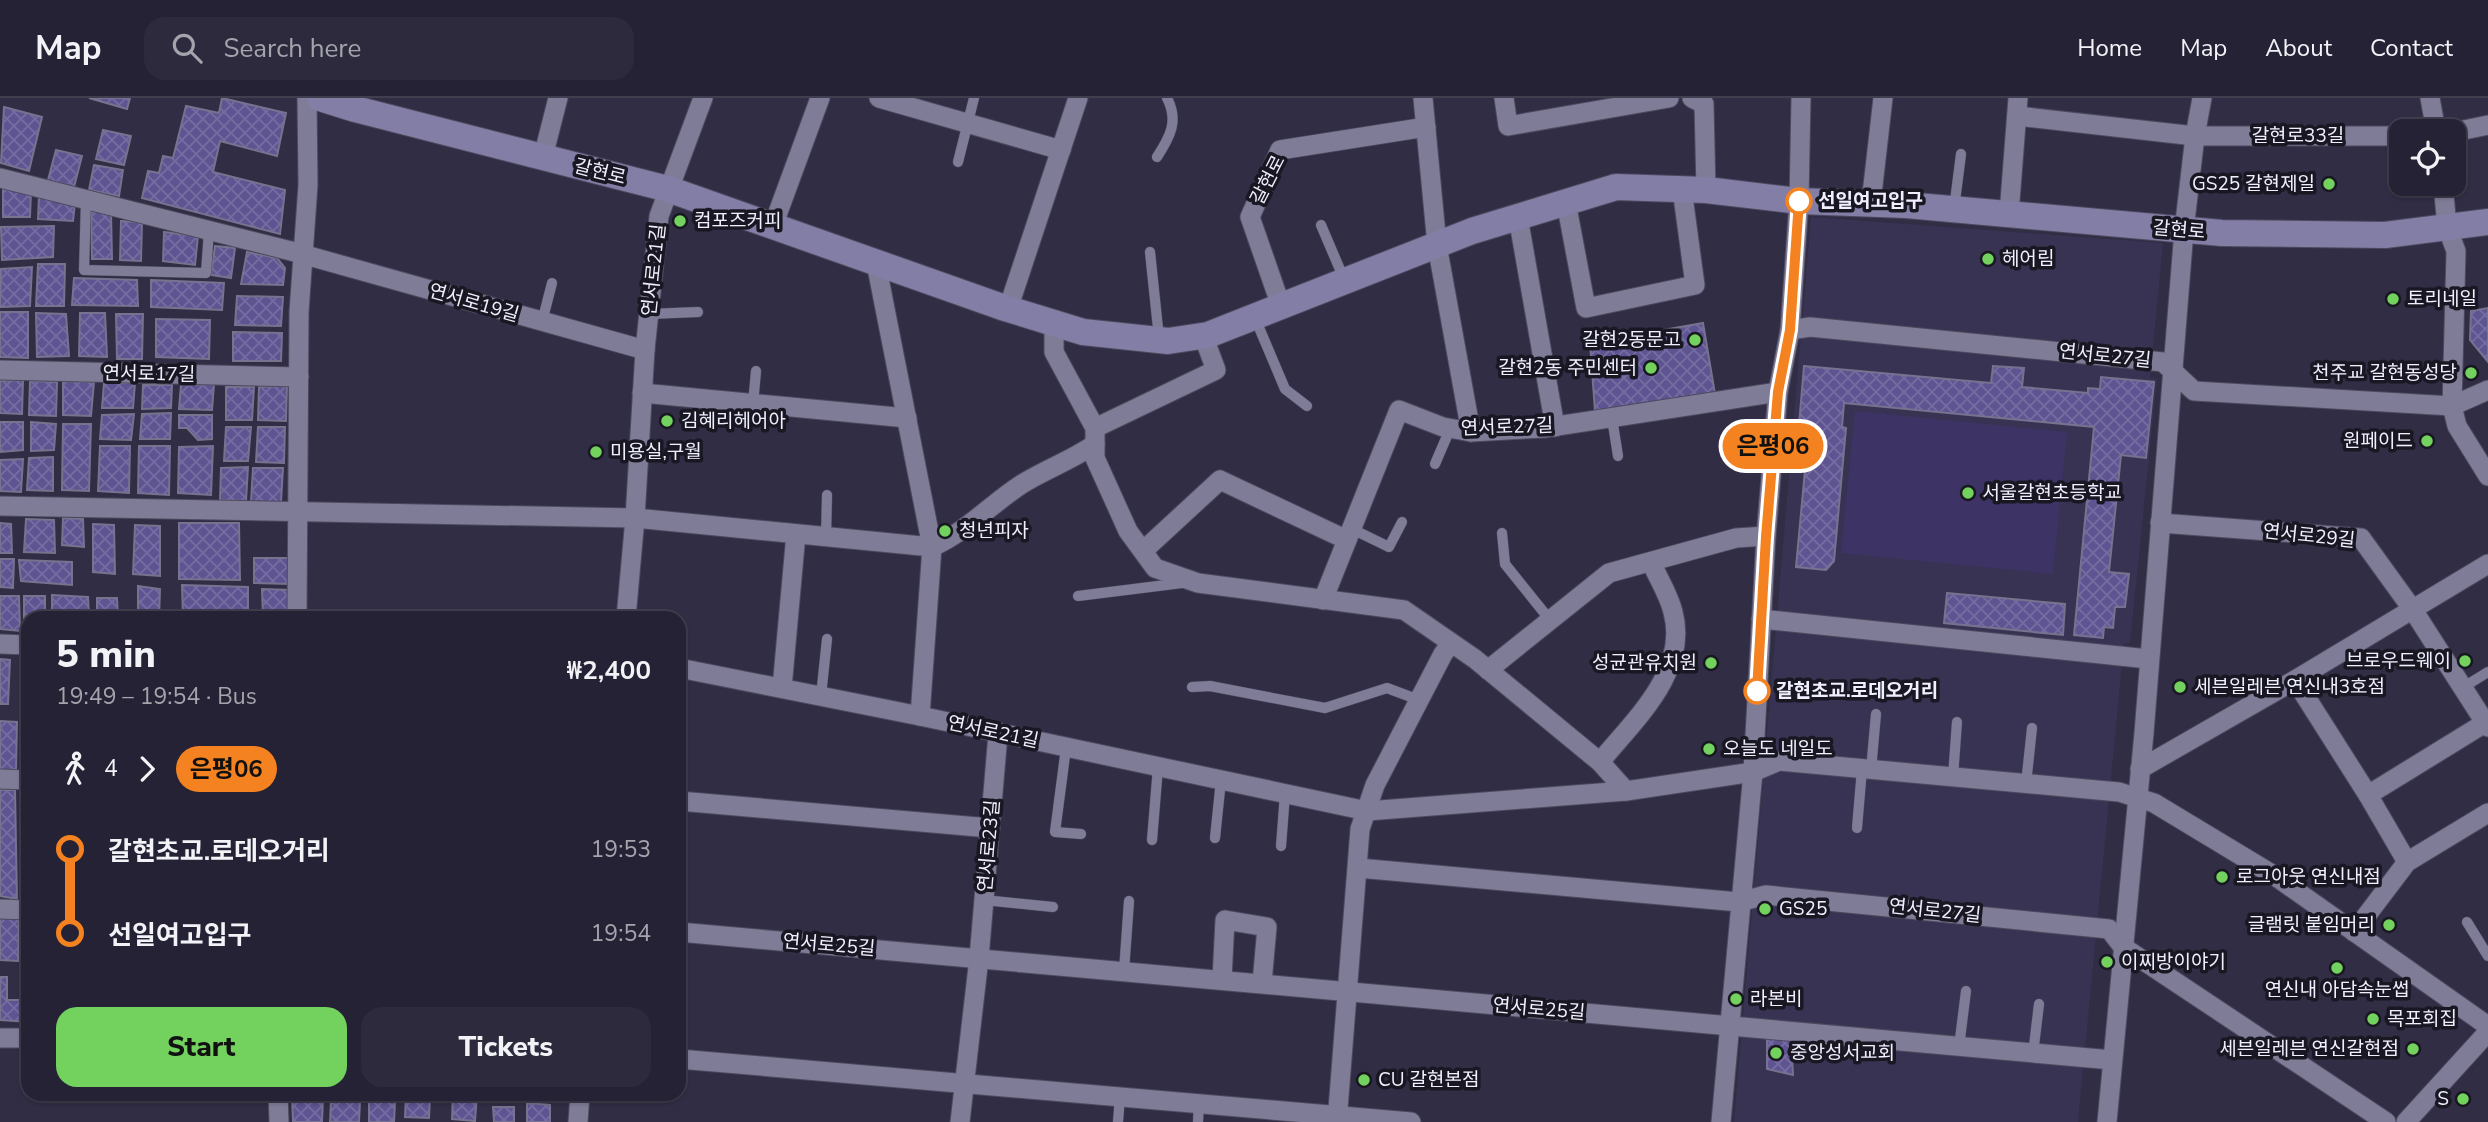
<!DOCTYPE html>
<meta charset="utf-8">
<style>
body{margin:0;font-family:"Nunito Sans","Noto Sans KR",sans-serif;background:#2c2a3c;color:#f1f3f6;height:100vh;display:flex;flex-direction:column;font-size:26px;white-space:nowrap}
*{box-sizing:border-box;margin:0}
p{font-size:23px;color:#a3a4ac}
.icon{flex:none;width:38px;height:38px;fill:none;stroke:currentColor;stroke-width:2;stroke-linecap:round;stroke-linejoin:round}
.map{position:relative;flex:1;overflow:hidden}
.drawer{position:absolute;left:21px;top:513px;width:665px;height:490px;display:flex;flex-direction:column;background:#242234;border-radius:21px;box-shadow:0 2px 5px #0004,0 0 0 2px #413f4f}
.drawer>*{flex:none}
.badge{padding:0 14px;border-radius:23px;font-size:24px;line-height:46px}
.fabs{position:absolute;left:2389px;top:21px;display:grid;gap:14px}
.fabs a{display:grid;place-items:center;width:77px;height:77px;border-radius:14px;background:#242234;box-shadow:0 2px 5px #0004,0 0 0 2px #413f4f;font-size:35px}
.map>.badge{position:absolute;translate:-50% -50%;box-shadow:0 0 0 4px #fff}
.legs{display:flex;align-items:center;gap:10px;height:77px;padding:0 35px;font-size:23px}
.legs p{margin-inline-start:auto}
.head{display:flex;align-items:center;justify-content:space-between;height:119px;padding:0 35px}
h1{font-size:38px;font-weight:800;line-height:52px}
.action{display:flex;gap:14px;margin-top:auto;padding:14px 35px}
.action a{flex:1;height:80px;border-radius:21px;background:#72d25d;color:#111;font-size:28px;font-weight:800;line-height:80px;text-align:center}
.action a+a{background:#2c2a3c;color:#f1f3f6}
ul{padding:0 35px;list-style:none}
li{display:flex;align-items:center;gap:24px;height:84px;font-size:26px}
li i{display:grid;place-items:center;width:10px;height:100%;margin:0 9px;background:currentColor}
li i::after{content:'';width:18px;height:18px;margin:-9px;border:5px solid;border-radius:50%;background:#242234}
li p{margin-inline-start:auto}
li:first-child i{background:linear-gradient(#0000 50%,currentColor 0)}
li:last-child i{background:linear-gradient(currentColor 50%,#0000 0)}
header{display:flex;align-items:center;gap:42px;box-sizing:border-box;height:98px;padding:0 35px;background:#242234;border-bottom:2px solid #413f4f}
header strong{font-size:33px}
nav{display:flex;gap:38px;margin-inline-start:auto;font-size:24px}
.search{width:490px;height:63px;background:#2c2a3c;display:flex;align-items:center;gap:18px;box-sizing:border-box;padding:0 24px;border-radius:21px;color:#a3a4ac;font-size:26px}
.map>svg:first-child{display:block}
.built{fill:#383352}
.grass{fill:#3d3465}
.building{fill:url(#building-cross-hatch);stroke:#76738f;stroke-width:2}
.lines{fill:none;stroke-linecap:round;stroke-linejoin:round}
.service-casing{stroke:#4d495e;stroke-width:11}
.minor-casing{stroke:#4d495e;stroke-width:21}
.secondary-casing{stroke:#4d495e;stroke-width:28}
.service{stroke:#7f7c98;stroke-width:10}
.minor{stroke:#7f7c98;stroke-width:19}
.secondary{stroke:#837ea5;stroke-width:26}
.line-1-casing{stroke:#fff;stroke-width:16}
.line-1{stroke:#f58220;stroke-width:10}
.poi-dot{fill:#72d25d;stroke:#181722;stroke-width:2.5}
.stop-1-dot{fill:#fff;stroke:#f58220;stroke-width:3.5}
.labels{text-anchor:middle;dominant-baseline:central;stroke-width:7;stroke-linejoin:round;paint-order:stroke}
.street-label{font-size:19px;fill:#f0efff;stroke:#181722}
.poi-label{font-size:19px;fill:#f0efff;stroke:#181722;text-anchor:start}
.stop-label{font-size:19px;font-weight:bold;fill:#f0efff;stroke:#181722;text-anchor:start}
</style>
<header>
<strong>Map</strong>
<div class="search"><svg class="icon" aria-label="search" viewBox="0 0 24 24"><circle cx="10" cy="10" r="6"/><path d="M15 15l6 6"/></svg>Search here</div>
<nav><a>Home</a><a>Map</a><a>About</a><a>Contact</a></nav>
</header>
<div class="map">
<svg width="2488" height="1024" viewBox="0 0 2488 1024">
<defs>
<pattern id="building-cross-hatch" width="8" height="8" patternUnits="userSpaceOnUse" patternTransform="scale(1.75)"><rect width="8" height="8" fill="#5e5491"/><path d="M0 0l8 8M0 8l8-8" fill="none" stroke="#756da2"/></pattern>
</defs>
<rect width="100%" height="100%" fill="#302d45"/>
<polygon class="built" points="1811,119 2163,145 2150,280 2157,281 2130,545 2124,545 2078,1024 1734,1024"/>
<polygon class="grass" points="1855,313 2067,334 2053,476 1841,455"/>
<g class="building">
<polygon points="89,0 130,0 127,11"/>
<polygon points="222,0 286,15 277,58 220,43 213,74 285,92 280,136 142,100 148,73 159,75 163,58 173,60 186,8 219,15"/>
<polygon points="4,9 42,19 29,73 1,65"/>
<polygon points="103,32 131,38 124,67 96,61"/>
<polygon points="56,52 82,58 74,89 48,82"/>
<polygon points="94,67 123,72 119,98 89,92"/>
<polygon points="3,91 31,93 30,119 3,119"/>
<polygon points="39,98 75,105 73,123 38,121"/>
<polygon points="91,114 111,114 112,161 92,161"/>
<polygon points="121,123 142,124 141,163 120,162"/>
<polygon points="54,128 53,159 2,162 1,129"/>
<polygon points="164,134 198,138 195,167 163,163"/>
<polygon points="215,148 235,150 231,180 211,177"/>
<polygon points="247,154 277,160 285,170 283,187 241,186"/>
<polygon points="38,166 65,166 64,208 36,208"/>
<polygon points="32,169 30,208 0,209 1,171"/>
<polygon points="74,180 137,182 138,208 72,207"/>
<polygon points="151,182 224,185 222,212 151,209"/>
<polygon points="237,198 283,199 281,228 235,227"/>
<polygon points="2488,210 2488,264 2470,242 2471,213"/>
<polygon points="0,214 28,214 28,260 0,259"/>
<polygon points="36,215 66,216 69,258 37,259"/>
<polygon points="80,215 105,215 107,259 79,258"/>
<polygon points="116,216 143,216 142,261 117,261"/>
<polygon points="156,221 210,222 209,261 156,259"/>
<polygon points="1703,225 1715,296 1595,313 1590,245"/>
<polygon points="233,234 282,235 281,263 233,263"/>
<polygon points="1804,268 1991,285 1993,268 2024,270 2022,289 2088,295 2088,290 2100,291 2101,279 2154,284 2146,360 2121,357 2109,474 2129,476 2125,509 2115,509 2113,530 2104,529 2103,540 2074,537 2094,329 1844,305 1842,329 1846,330 1834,463 1826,472 1796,469 1808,340 1798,339"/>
<polygon points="23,282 22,316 0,315 0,283"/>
<polygon points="30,283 57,284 56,318 29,317"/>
<polygon points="63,283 94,284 91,318 63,317"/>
<polygon points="104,285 135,285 133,310 102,310"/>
<polygon points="214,286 212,312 179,311 181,287"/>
<polygon points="143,287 172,287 171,310 142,311"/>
<polygon points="287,288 286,323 258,322 259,289"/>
<polygon points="226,289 254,289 252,322 226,322"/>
<polygon points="171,315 170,341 140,341 142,316"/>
<polygon points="134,316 131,342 100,341 102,317"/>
<polygon points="179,317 212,317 212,341 198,342 187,330 179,330"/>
<polygon points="0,324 23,324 23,352 0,354"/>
<polygon points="31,324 56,326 54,352 31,353"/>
<polygon points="63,326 91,326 89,393 62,392"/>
<polygon points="226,329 251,329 248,363 224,363"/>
<polygon points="258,329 285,329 284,365 256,364"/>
<polygon points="100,348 130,348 129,395 98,393"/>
<polygon points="139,348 170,348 169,397 138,395"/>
<polygon points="213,348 211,397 178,395 179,349"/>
<polygon points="53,359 53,393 27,392 29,360"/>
<polygon points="23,361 21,394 0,393 0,362"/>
<polygon points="248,369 246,403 220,402 221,370"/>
<polygon points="253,370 283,370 281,404 251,404"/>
<polygon points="63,420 83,421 84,449 62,447"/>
<polygon points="26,421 54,422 55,455 24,454"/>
<polygon points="0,425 11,426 12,455 0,455"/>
<polygon points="179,425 239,425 240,482 179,481"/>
<polygon points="93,426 114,427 115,476 93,474"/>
<polygon points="135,427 160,428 160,478 133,476"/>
<polygon points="254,460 290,460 289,486 254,485"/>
<polygon points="0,461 14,461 13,490 0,489"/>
<polygon points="19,462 72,464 72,487 21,483"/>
<polygon points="182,487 248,489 248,520 183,520"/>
<polygon points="138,488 160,491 159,520 138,520"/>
<polygon points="262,491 291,492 292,520 263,520"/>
<polygon points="1947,495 2065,506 2063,537 1944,525"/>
<polygon points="52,497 88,499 89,520 52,520"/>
<polygon points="0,498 19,498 20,533 0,531"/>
<polygon points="24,498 45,498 45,520 28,520 28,532 24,531"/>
<polygon points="97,500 117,500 118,520 97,520"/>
<polygon points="0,561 10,562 8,606 0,606"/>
<polygon points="0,623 17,624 16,674 0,672"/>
<polygon points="0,692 15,692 17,801 0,798"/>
<polygon points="0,820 19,820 18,863 0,862"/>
<polygon points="0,879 7,879 7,902 28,902 28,924 0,922"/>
<polygon points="1767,939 1791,941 1793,977 1767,971"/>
<polygon points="453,996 477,996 475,1023 452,1021"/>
<polygon points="494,996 518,996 518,1003 495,1002"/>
<polygon points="406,997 430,998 429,1020 405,1019"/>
<polygon points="292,998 323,999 322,1024 293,1024"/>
<polygon points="331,1003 360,1003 359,1024 330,1024"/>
<polygon points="369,1003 395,1004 394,1024 369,1024"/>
<polygon points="527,1005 550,1007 550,1024 527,1024"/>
<polygon points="493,1009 514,1009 514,1024 494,1024"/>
</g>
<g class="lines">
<defs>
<g id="service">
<path d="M1157,59C1170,39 1179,23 1167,0"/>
<polyline points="958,64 974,0"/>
<polyline points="86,101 84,172 206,175 209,132"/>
<polyline points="1954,111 1961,56"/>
<polyline points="1321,127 1344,181"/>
<polyline points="1150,154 1159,240"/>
<polyline points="649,216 698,214"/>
<polyline points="1255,220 1285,291 1307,308"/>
<polyline points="542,224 552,185"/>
<polyline points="753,306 756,273"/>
<polyline points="1612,320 1618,358"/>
<polyline points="1435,366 1450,331"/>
<polyline points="1352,431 1389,449 1402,424"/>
<polyline points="1502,435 1505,466 1550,522"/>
<polyline points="826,439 827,397"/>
<polyline points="1078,498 1182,485"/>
<polyline points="1192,589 1210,588 1325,610 1387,590 1419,602"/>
<polyline points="2462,590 2488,574"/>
<polyline points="821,598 827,541"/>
<polyline points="1066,650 1055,734 1081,736"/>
<polyline points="1871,672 1876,616"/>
<polyline points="1953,679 1957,624"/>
<polyline points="2026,686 2032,630"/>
<polyline points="1857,730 1862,671"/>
<polyline points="1215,740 1221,682"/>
<polyline points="1152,742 1158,669"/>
<polyline points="1281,748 1285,696"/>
<polyline points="984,802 1053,809"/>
<polyline points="2467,824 2488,858"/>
<polyline points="1124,873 1129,803"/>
<polyline points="1959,949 1966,893"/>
<polyline points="2033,956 2039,906"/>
<polyline points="1118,1024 1120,998"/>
<polyline points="1198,1024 1199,1005"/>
</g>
<g id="minor">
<polyline points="879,0 1061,52"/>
<polyline points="1423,0 1437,147 1471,334"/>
<polyline points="1504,0 1508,28 1669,0"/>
<polyline points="1692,0 1704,6 1706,92"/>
<polyline points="2430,0 2436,33"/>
<polyline points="2017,18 2195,38 2401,38"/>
<polyline points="2454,34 2488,27"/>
<polyline points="543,59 558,0"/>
<polyline points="0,80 291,153 645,252"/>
<polyline points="2443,86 2447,129 2456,153 2452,308 2457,328 2488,378"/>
<polyline points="1566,104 1586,210 1695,187 1682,91"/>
<polyline points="1871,105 1883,0"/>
<polyline points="2009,116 2018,0"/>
<polyline points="1518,119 1555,329"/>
<polyline points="773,128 820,0"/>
<polyline points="876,165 932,449 920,618"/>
<polyline points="1281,208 1250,119 1280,52 1426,29"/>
<polyline points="1008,211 1078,0"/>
<polyline points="1054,225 1054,254 1095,330 1095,360 1128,433 1155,470 1198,485 1404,512 1475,561 1600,664 1626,693"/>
<polyline points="1790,232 1810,229 2163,264 2194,293 2452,308 2488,292"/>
<polyline points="0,272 299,279"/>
<polyline points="642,295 907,320"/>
<polyline points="1095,330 1216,272 1203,237"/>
<polyline points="0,408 635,420 932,449"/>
<polyline points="2160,425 2361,440 2413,512 2488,629"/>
<path d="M932,449C966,434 991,406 1022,386C1046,371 1072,362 1095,346"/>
<polyline points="1143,453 1220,382 1347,442"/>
<polyline points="1323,502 1399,312 1443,329 1471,334 1544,330 1778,294"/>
<polyline points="297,520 299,214 308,87 307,0"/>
<polyline points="626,520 635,420 645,252 659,118 703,0"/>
<polyline points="1761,521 2149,561"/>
<polyline points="0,546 28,547"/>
<polyline points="679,570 920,618 1367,713 1626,693 1753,674 1779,663 2119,694 2154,705 2275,778 2488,928"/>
<polyline points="1488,572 1609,475 1736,440 1766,438"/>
<polyline points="2295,582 2368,697 2407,764"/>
<polyline points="782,590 796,436"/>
<path d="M1600,664C1634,622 1689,574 1673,514C1669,497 1658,480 1651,464"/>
<polyline points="2140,671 2295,582 2488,466"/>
<polyline points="0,681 28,682"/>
<polyline points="2368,697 2485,625"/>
<polyline points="679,703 990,730"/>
<polyline points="1358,770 1739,804 1766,797 2109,831 2123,849 2386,1024"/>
<polyline points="0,811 28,812"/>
<polyline points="679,834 2112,962"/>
<polyline points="2354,834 2407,764 2488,715"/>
<polyline points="1222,881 1225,822 1267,829 1262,885"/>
<polyline points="0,940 28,940"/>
<polyline points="679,961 1411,1024"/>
<polyline points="278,996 279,1024"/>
<polyline points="578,1024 580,996"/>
<polyline points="960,1024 979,860 998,636"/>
<polyline points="1337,1024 1360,731 1375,687 1443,556 1451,545"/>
<polyline points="1721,1024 1753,674 1766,438 1778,294 1790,232 1799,103 1801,0"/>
<polyline points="2107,1024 2144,635 2184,132 2195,38 2202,0"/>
<polyline points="2406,1024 2488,934"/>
</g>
<polyline id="secondary" points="320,0 355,11 668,91 1002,209 1083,234 1168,243 1208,237 1472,133 1616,89 1706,92 1799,103 1906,107 2222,135 2385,137 2488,124"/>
</defs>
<use href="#service" class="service-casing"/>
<use href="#minor" class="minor-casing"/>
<use href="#secondary" class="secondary-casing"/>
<use href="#service" class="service"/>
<use href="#minor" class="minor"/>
<use href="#secondary" class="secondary"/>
</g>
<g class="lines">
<defs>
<polyline id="line-1" points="1757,593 1766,439 1778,294 1790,232 1799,103"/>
</defs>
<use href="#line-1" class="line-1-casing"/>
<use href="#line-1" class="line-1"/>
</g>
<g class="poi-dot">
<circle cx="2329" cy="86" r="7"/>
<circle cx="680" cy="123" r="7"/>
<circle cx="1988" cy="161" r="7"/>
<circle cx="2393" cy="201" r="7"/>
<circle cx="1695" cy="242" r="7"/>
<circle cx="1651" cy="270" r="7"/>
<circle cx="2471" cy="275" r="7"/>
<circle cx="667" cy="323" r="7"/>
<circle cx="2427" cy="343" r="7"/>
<circle cx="596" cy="354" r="7"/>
<circle cx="1968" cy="395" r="7"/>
<circle cx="945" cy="433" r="7"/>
<circle cx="2465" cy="563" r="7"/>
<circle cx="1711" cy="565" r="7"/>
<circle cx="2180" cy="589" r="7"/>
<circle cx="1709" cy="651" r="7"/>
<circle cx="2222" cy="779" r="7"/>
<circle cx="1765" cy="811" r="7"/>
<circle cx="2389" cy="827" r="7"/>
<circle cx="2107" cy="864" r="7"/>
<circle cx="2337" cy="870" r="7"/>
<circle cx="1736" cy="901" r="7"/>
<circle cx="2373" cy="921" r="7"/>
<circle cx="2413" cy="951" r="7"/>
<circle cx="1776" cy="955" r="7"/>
<circle cx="1364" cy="982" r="7"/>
<circle cx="2463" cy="1001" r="7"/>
</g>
<g class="stop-1-dot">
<circle cx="1799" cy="103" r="12"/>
<circle cx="1757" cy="593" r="12"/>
</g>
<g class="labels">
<g class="street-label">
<text x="2298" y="38">갈현로33길</text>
<text transform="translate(600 74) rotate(14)">갈현로</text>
<text transform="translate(1268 82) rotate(-63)">갈현로</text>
<text transform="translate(2179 132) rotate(5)">갈현로</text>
<text transform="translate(654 172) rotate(-84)">연서로21길</text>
<text transform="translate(474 205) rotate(16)">연서로19길</text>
<text transform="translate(2105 258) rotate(6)">연서로27길</text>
<text transform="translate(149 276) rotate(1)">연서로17길</text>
<text transform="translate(1507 329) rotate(-2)">연서로27길</text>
<text transform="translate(2309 438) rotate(6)">연서로29길</text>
<text transform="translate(993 634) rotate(12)">연서로21길</text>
<text transform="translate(989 748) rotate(-85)">연서로23길</text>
<text transform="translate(1935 813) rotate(6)">연서로27길</text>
<text transform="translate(829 847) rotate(5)">연서로25길</text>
<text transform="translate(1539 911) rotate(5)">연서로25길</text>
</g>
<g class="poi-label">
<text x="2315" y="86" text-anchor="end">GS25 갈현제일</text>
<text x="694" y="123">컴포즈커피</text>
<text x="2002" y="161">헤어림</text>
<text x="2407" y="201">토리네일</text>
<text x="1681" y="242" text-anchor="end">갈현2동문고</text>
<text x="1637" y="270" text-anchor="end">갈현2동 주민센터</text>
<text x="2457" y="275" text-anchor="end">천주교 갈현동성당</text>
<text x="681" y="323">김혜리헤어아</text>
<text x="2413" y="343" text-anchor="end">원페이드</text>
<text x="610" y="354">미용실,구월</text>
<text x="1982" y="395">서울갈현초등학교</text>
<text x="959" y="433">청년피자</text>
<text x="2451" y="563" text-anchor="end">브로우드웨이</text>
<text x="1697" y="565" text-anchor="end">성균관유치원</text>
<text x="2194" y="589">세븐일레븐 연신내3호점</text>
<text x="1723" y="651">오늘도 네일도</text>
<text x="2236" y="779">로그아웃 연신내점</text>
<text x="1779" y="811">GS25</text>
<text x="2375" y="827" text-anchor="end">글램릿 붙임머리</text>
<text x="2121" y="864">이찌방이야기</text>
<text x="2337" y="892" text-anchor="middle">연신내 아담속눈썹</text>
<text x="1750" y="901">라본비</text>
<text x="2387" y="921">목포회집</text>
<text x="2399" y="951" text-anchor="end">세븐일레븐 연신갈현점</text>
<text x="1790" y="955">중앙성서교회</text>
<text x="1378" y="982">CU 갈현본점</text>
<text x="2449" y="1001" text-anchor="end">S</text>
</g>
<g class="stop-label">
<text x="1818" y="103">선일여고입구</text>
<text x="1776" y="593">갈현초교.로데오거리</text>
</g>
</g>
</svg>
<div class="fabs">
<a><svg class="icon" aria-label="locate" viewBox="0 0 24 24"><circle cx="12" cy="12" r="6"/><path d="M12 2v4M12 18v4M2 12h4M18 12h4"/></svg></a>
</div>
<b class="badge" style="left:1773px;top:348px;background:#f58220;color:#111">은평06</b>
<section class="drawer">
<div class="head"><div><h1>5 min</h1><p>19:49 – 19:54 · Bus</p></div><b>₩2,400</b></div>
<div class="legs"><svg class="icon" aria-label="walk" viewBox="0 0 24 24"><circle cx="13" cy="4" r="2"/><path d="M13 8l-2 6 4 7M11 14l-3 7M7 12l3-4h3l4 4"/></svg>4<svg class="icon" aria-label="forward" viewBox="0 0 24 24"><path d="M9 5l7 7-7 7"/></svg><b class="badge" style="background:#f58220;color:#111">은평06</b></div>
<ul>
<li><i style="color:#f58220"></i><b>갈현초교.로데오거리</b><p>19:53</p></li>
<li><i style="color:#f58220"></i><b>선일여고입구</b><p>19:54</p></li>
</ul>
<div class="action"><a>Start</a><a>Tickets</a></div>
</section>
</div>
